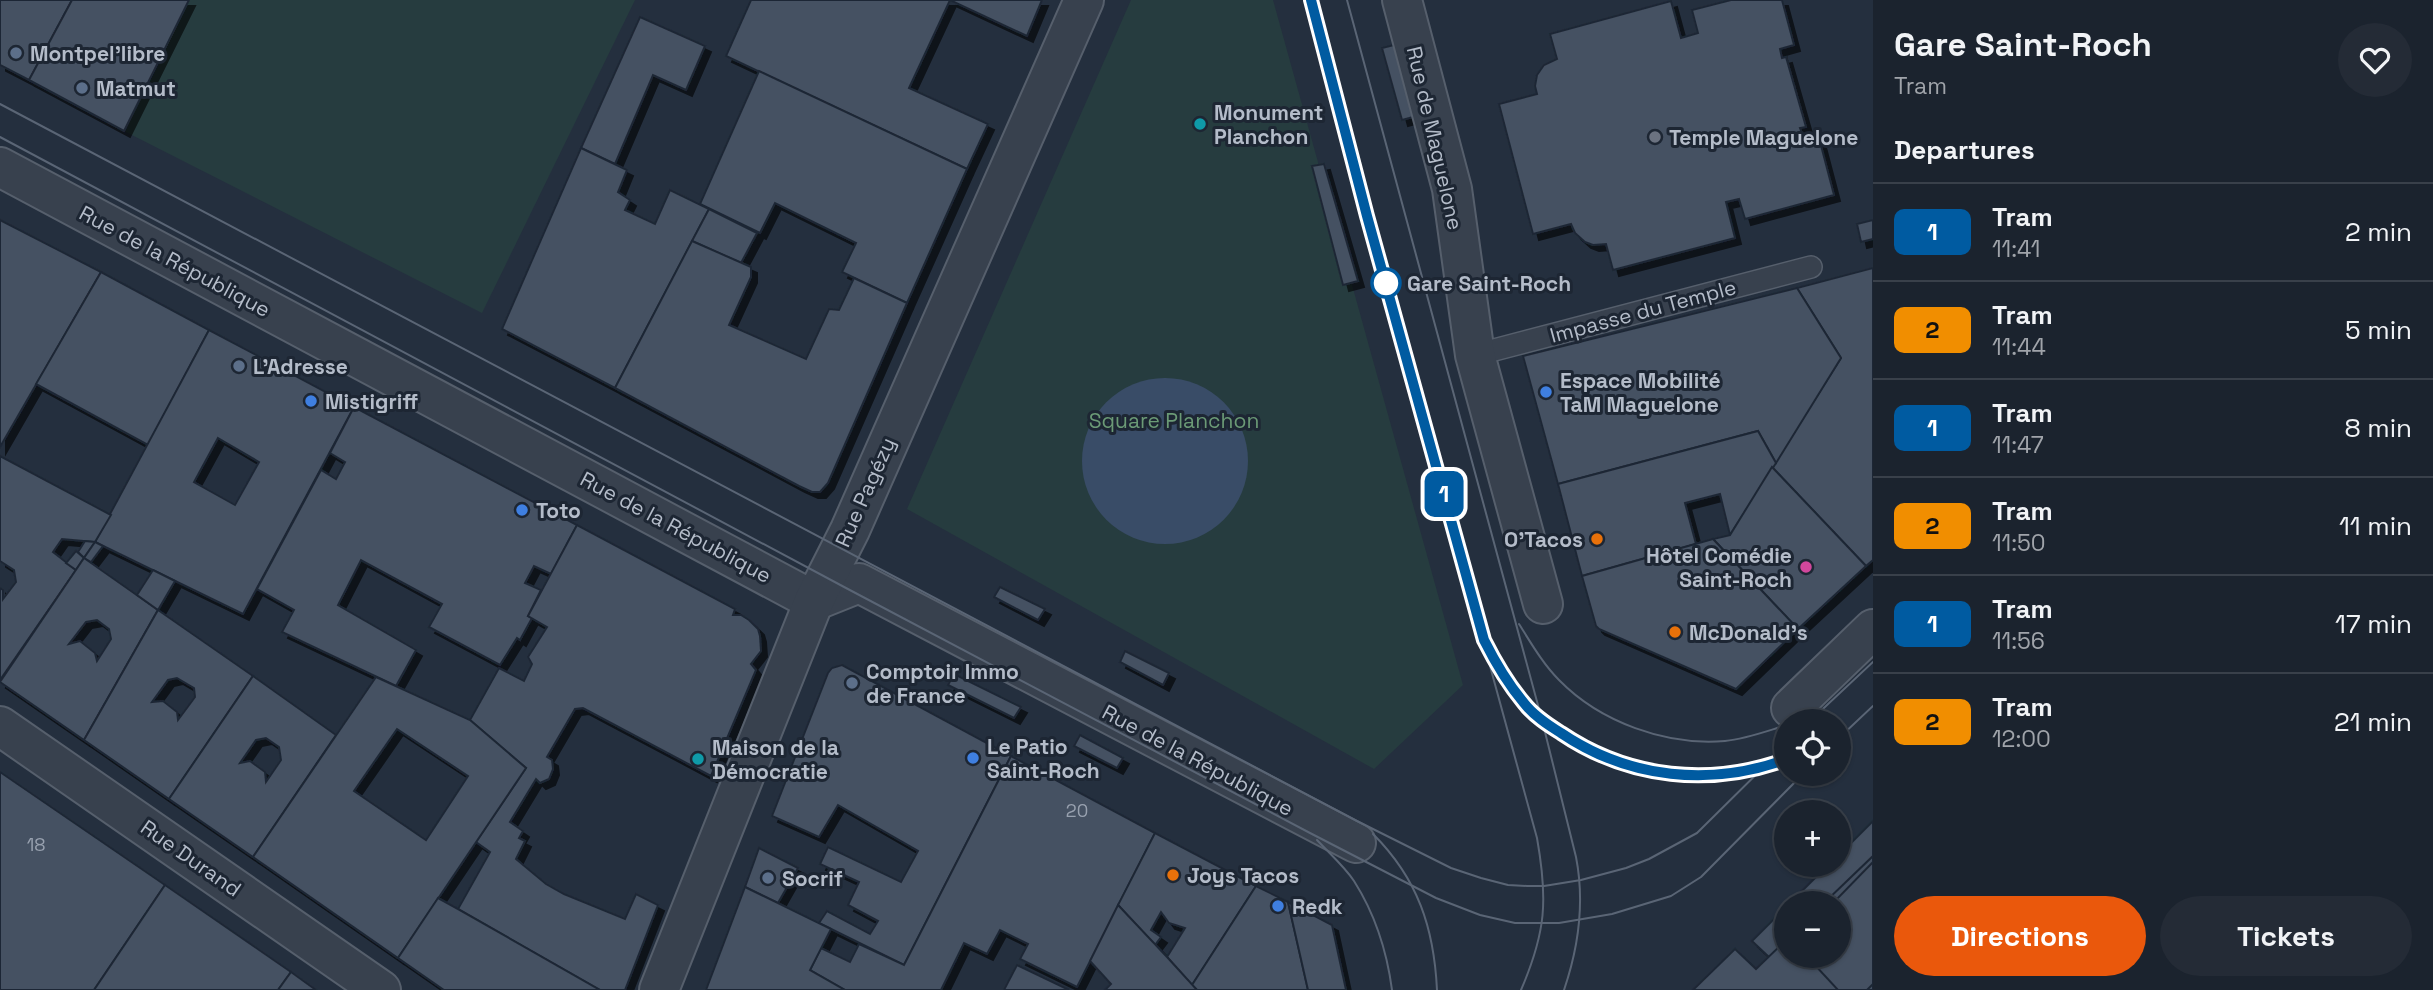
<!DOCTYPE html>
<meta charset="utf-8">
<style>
body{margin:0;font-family:"Space Grotesk",sans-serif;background:#242b36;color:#f1f3f6;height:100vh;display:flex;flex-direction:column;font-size:26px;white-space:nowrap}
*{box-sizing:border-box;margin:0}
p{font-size:23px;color:#a0a4aa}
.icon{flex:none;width:38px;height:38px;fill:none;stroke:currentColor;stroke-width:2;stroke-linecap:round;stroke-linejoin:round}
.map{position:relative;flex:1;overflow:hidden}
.panel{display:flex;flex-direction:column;background:#1b232e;width:560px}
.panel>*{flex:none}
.badge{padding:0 14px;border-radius:10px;font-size:24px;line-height:46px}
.fabs{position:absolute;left:1774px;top:709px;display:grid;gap:14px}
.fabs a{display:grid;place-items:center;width:77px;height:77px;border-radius:50%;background:#1b232e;box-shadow:0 2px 5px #0004,0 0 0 2px #39404a;font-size:35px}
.map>.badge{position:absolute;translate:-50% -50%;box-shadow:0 0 0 4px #fff}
h2{padding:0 21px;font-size:26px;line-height:63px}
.round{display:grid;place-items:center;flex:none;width:74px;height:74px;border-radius:37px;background:#242b36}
.summary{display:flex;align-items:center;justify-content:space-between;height:119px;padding:0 21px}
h1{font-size:33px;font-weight:600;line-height:52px}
.action{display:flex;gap:14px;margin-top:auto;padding:14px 21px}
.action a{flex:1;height:80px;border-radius:42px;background:#ea580c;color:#fff;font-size:28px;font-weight:600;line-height:80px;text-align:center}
.action a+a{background:#242b36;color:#f1f3f6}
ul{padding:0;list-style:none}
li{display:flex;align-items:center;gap:21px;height:98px;padding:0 21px;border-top:2px solid #39404a}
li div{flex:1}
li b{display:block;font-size:26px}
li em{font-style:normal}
li .badge{min-width:77px;font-weight:700;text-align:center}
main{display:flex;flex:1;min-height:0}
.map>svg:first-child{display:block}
.green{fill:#263c3f}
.water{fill:#394c67}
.building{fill:#455162;stroke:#1f2835;stroke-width:2;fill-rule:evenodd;filter:url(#shadow)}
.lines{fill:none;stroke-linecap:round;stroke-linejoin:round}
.lane-casing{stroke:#565f6c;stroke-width:24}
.street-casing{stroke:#565f6c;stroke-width:42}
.lane{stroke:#38414e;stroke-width:21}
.street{stroke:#38414e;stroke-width:38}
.tram{stroke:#5a6575;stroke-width:2}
.line-casing{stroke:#fff;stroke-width:16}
.line{stroke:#005ba1;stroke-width:10}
.service-dot{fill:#5c6f8a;stroke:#1d2633;stroke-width:2.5}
.culture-dot{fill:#0f9aa8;stroke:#1d2633;stroke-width:2.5}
.worship-dot{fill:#6b7280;stroke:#1d2633;stroke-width:2.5}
.stop-dot{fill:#fff;stroke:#005ba1;stroke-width:3.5}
.shop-dot{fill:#3f7fe0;stroke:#1d2633;stroke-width:2.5}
.food-dot{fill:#e8710a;stroke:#1d2633;stroke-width:2.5}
.hotel-dot{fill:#d1479c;stroke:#1d2633;stroke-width:2.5}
.labels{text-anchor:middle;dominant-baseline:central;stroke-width:6;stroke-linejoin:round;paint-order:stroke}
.number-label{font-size:18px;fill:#98a1af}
.poi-label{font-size:21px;font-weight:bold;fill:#b4bcc9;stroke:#1d2633;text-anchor:start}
.street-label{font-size:21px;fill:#b4bcc9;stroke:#1d2633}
.stop-label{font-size:21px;font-weight:bold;fill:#b4bcc9;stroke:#1d2633;text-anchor:start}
.park-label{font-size:21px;fill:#6b9a76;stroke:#1d2633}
</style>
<main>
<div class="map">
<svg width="1873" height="990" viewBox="0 0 1873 990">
<defs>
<filter id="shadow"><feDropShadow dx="6" dy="6" stdDeviation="0" flood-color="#0009"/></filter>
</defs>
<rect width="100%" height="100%" fill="#242f3e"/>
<g class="green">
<polygon points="189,0 635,0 482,313 124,131"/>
<polygon points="1131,0 1273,0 1463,685 1374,769 907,509"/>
</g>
<circle class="water" cx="1165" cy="461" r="83"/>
<g class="building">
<polygon points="0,0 72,0 29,80 0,65"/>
<polygon points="72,0 189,0 124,131 29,80"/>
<polygon points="751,0 1042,0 1027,36 950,0 909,88 988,124 967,169 726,56"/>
<polygon points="1731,0 1782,0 1794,45 1780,49 1782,58 1786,57 1806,127 1800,128 1804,139 1818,134 1834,195 1745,219 1739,199 1726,202 1735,238 1613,270 1606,244 1593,245 1585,242 1575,233 1571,224 1533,234 1499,104 1537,94 1535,86 1537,75 1544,65 1557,59 1550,34 1671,1 1681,38 1698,33 1692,10"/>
<polygon points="640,17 705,46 686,90 653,75 615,164 581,148"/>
<polygon points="1394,45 1413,117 1402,120 1382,48"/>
<polygon points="759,71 967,169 907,303 842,272 856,243 775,203 760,233 700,204"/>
<polygon points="581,148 627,170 618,192 630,200 625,210 655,224 670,190 709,209 615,388 502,329"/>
<polygon points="1324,164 1358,281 1343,285 1312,166"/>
<polygon points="709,209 757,233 741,263 692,241"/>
<polygon points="0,220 101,272 0,447"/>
<polygon points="1873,220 1873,239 1861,242 1857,224"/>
<polygon points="692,241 751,267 751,277 729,325 806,359 829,309 839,310 854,278 907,303 828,483 820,492 812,492 799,486 615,388"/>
<polygon points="1873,268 1873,560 1866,566 1772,467 1841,358 1797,288"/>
<polygon points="101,272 209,330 148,445 36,384"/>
<polygon points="1797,288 1841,358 1776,463 1758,431 1558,484 1523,356"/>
<path d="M209,330L354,407L243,614L95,542ZM218,438L259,462L235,505L194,482Z"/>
<polygon points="354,407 577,525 551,574 534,566 525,583 541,590 528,616 532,618 520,640 517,638 500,665 429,627 442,604 361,560 338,605 416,650 396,686 282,632 294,610 257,589 321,470 336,479 345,462 330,453"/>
<polygon points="1758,431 1776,463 1730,535 1720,494 1685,503 1696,544 1582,576 1558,484"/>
<polygon points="0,456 111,515 95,542 62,539 53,552 76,570 0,680 0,588 3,590 3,599 16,582 14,570 0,561"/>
<polygon points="1772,467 1866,566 1798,629 1713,539 1730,535"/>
<polygon points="577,525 735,609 733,615 741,615 749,620 758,629 760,636 761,651 751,664 756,670 711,776 583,708 575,709 547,757 552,760 553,769 549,779 540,783 536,779 510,822 523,831 519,838 525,841 516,859 546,884 564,894 625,919 636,894 658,905 625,990 600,990 458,909 490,852 476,842 526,768 470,720 499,668 524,681 532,664 528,657 547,627 528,616"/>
<polygon points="1713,539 1798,629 1736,689 1599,629 1596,626 1582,576"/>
<polygon points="85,541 95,542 84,558 78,552"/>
<polygon points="95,542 103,546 91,562 84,558"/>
<polygon points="76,551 84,558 76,570 66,563"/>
<path d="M84,558L158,610L84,740L0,682ZM97,620L109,629L111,639L97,661L95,653L80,641L69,644L86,622Z"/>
<polygon points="153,570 175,581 158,610 137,595"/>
<polygon points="1000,587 1045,609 1038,620 994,597"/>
<path d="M158,610L253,676L169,799L84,740ZM177,678L194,688L195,697L178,720L177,712L163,701L152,702L168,680Z"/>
<polygon points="1125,651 1169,673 1163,685 1120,662"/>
<polygon points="842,665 1011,756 904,965 819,923 827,911 870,934 878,921 848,905 859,882 820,864 828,847 901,882 918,851 838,805 819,837 772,816 828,673 832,668"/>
<polygon points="954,674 1021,707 1014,718 948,685"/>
<path d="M253,676L336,735L253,857L169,799ZM266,738L279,747L281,760L266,782L265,772L250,761L240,763L256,740Z"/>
<path d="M376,677L470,720L526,768L398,958L253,857ZM397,729L468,776L426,840L354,791Z"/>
<polygon points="1080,735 1123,758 1117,768 1074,746"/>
<polygon points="1011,756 1155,833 1077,987 1020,959 1028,944 1000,930 987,954 964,943 941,990 845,990 810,970 821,948 850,962 859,944 904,965"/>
<polygon points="0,772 165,885 94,990 0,990"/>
<polygon points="1873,821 1873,984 1867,990 1700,990 1736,955 1754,973 1770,958 1752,941 1787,906 1787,956 1839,956 1839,903 1790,903 1829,864 1839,864 1839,855"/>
<polygon points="1155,833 1256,886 1192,985 1167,957 1185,928 1169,923 1161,912 1151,930 1161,937 1155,945 1118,905"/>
<polygon points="759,848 798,868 778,903 745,887"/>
<polygon points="1873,856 1873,990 1693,990 1735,949 1756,969 1787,939 1787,956 1839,956 1839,903 1824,903"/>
<polygon points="1873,862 1873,984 1867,990 1838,990 1813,963 1820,956 1839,956 1839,903 1833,903"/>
<polygon points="165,885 291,972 278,990 94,990"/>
<polygon points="1256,886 1288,902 1308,990 1197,990 1192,985"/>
<polygon points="745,887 831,929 810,970 845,990 706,990"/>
<polygon points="438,898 458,909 600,990 444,990 398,958"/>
<polygon points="1288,902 1332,925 1346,990 1308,990"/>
<polygon points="1118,905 1167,957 1197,990 1105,990 1111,984 1090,961"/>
<polygon points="1017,965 1069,990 1004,990"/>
<polygon points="291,972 316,990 278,990"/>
</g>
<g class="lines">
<defs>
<polyline id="lane" points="1475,355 1811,267"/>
<g id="street">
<polyline points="1402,0 1452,189 1475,355 1543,604"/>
<polyline points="0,167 814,601"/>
<polyline points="814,601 859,583 1356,843"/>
<polyline points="1791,708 1873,629"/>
<polyline points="0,726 381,990"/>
<polyline points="659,990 814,601 850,530 1084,0"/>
</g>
</defs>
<use href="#lane" class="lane-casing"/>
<use href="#street" class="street-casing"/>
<use href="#lane" class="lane"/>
<use href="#street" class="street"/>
<g class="tram">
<path d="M1311,0L1367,216L1537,838C1548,900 1546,932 1521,990"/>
<path d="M1347,0L1542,720L1576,857C1585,903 1579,946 1564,990"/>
<polyline points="0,104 1357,821 1451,868 1481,878 1508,885 1527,886 1544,886 1581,880 1626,868 1649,859 1697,833 1787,744"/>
<polyline points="0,137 846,588 1310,833 1436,898 1480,915 1515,923 1559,923 1612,914 1671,896 1701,877 1803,774"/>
<path d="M1519,624C1531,643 1543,664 1559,680C1600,722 1666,746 1725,741C1746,739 1767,731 1787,725"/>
<path d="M1493,658C1547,765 1681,798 1787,759"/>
<polyline points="1810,721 1873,662"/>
<polyline points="1839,738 1873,706"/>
<path d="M1373,834C1418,879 1434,928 1437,990"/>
<path d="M1317,840C1329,853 1344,866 1354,881C1375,914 1387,952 1392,990"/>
</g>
</g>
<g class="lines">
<defs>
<path id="line" d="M1311,0L1367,216L1484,640C1495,662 1508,684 1524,703C1534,716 1548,725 1561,733C1629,779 1711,787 1787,759"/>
</defs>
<use href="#line" class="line-casing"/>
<use href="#line" class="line"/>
</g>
<g class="service-dot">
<circle cx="16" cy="53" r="7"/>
<circle cx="82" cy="88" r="7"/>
<circle cx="239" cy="366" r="7"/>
<circle cx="852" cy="683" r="7"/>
<circle cx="768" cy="878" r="7"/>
</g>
<g class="culture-dot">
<circle cx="1200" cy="124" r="7"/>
<circle cx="698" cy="759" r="7"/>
</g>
<circle class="worship-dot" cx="1655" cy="137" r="7"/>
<circle class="stop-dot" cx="1386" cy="283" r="14"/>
<g class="shop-dot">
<circle cx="1546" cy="392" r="7"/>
<circle cx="311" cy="401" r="7"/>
<circle cx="522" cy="510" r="7"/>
<circle cx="973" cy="758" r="7"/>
<circle cx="1278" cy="906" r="7"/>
</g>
<g class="food-dot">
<circle cx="1597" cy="539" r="7"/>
<circle cx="1675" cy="632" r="7"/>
<circle cx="1173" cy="875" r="7"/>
</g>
<circle class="hotel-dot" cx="1806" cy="567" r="7"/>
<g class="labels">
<g class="number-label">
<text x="1077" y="810">20</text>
<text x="36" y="844">18</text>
</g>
<g class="poi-label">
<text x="30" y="53">Montpel'libre</text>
<text x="96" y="88">Matmut</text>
<text x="1214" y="112">Monument<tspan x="1214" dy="24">Planchon</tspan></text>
<text x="1669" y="137">Temple Maguelone</text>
<text x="253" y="366">L'Adresse</text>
<text x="1560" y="380">Espace Mobilité<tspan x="1560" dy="24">TaM Maguelone</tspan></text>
<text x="325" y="401">Mistigriff</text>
<text x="536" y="510">Toto</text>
<text x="1583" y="539" text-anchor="end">O'Tacos</text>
<text x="1792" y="555" text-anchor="end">Hôtel Comédie<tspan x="1792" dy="24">Saint-Roch</tspan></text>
<text x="1689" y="632">McDonald's</text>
<text x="866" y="671">Comptoir Immo<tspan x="866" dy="24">de France</tspan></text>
<text x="987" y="746">Le Patio<tspan x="987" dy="24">Saint-Roch</tspan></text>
<text x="712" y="747">Maison de la<tspan x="712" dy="24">Démocratie</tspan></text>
<text x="1187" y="875">Joys Tacos</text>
<text x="782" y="878">Socrif</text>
<text x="1292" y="906">Redk</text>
</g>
<g class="street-label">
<text transform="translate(1435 138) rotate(77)">Rue de Maguelone</text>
<text transform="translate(175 261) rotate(28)">Rue de la République</text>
<text transform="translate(1643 311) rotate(-15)">Impasse du Temple</text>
<text transform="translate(865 492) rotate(-66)">Rue Pagézy</text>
<text transform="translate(676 527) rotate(28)">Rue de la République</text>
<text transform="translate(1198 760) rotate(28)">Rue de la République</text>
<text transform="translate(191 858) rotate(35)">Rue Durand</text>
</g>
<g class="stop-label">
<text x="1407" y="283">Gare Saint-Roch</text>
</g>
<g class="park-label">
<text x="1174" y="420">Square Planchon</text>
</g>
</g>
</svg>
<div class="fabs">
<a><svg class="icon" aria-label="locate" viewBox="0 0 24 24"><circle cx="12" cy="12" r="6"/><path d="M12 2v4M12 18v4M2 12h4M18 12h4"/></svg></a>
<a>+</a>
<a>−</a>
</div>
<b class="badge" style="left:1444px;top:494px;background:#005ba1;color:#fff">1</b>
</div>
<section class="panel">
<div class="summary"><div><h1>Gare Saint-Roch</h1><p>Tram</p></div><a class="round"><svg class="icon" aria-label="heart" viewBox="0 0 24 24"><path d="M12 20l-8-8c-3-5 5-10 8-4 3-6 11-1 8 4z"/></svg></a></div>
<h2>Departures</h2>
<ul>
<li><span class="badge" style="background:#005ba1;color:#fff">1</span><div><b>Tram</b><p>11:41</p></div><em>2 min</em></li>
<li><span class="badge" style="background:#f18e00;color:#111">2</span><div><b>Tram</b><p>11:44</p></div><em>5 min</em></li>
<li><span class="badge" style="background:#005ba1;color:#fff">1</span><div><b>Tram</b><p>11:47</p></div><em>8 min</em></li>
<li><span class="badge" style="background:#f18e00;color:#111">2</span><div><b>Tram</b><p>11:50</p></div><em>11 min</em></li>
<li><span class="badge" style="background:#005ba1;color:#fff">1</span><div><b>Tram</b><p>11:56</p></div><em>17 min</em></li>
<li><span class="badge" style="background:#f18e00;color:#111">2</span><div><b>Tram</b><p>12:00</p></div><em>21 min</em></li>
</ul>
<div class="action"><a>Directions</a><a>Tickets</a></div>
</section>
</main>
